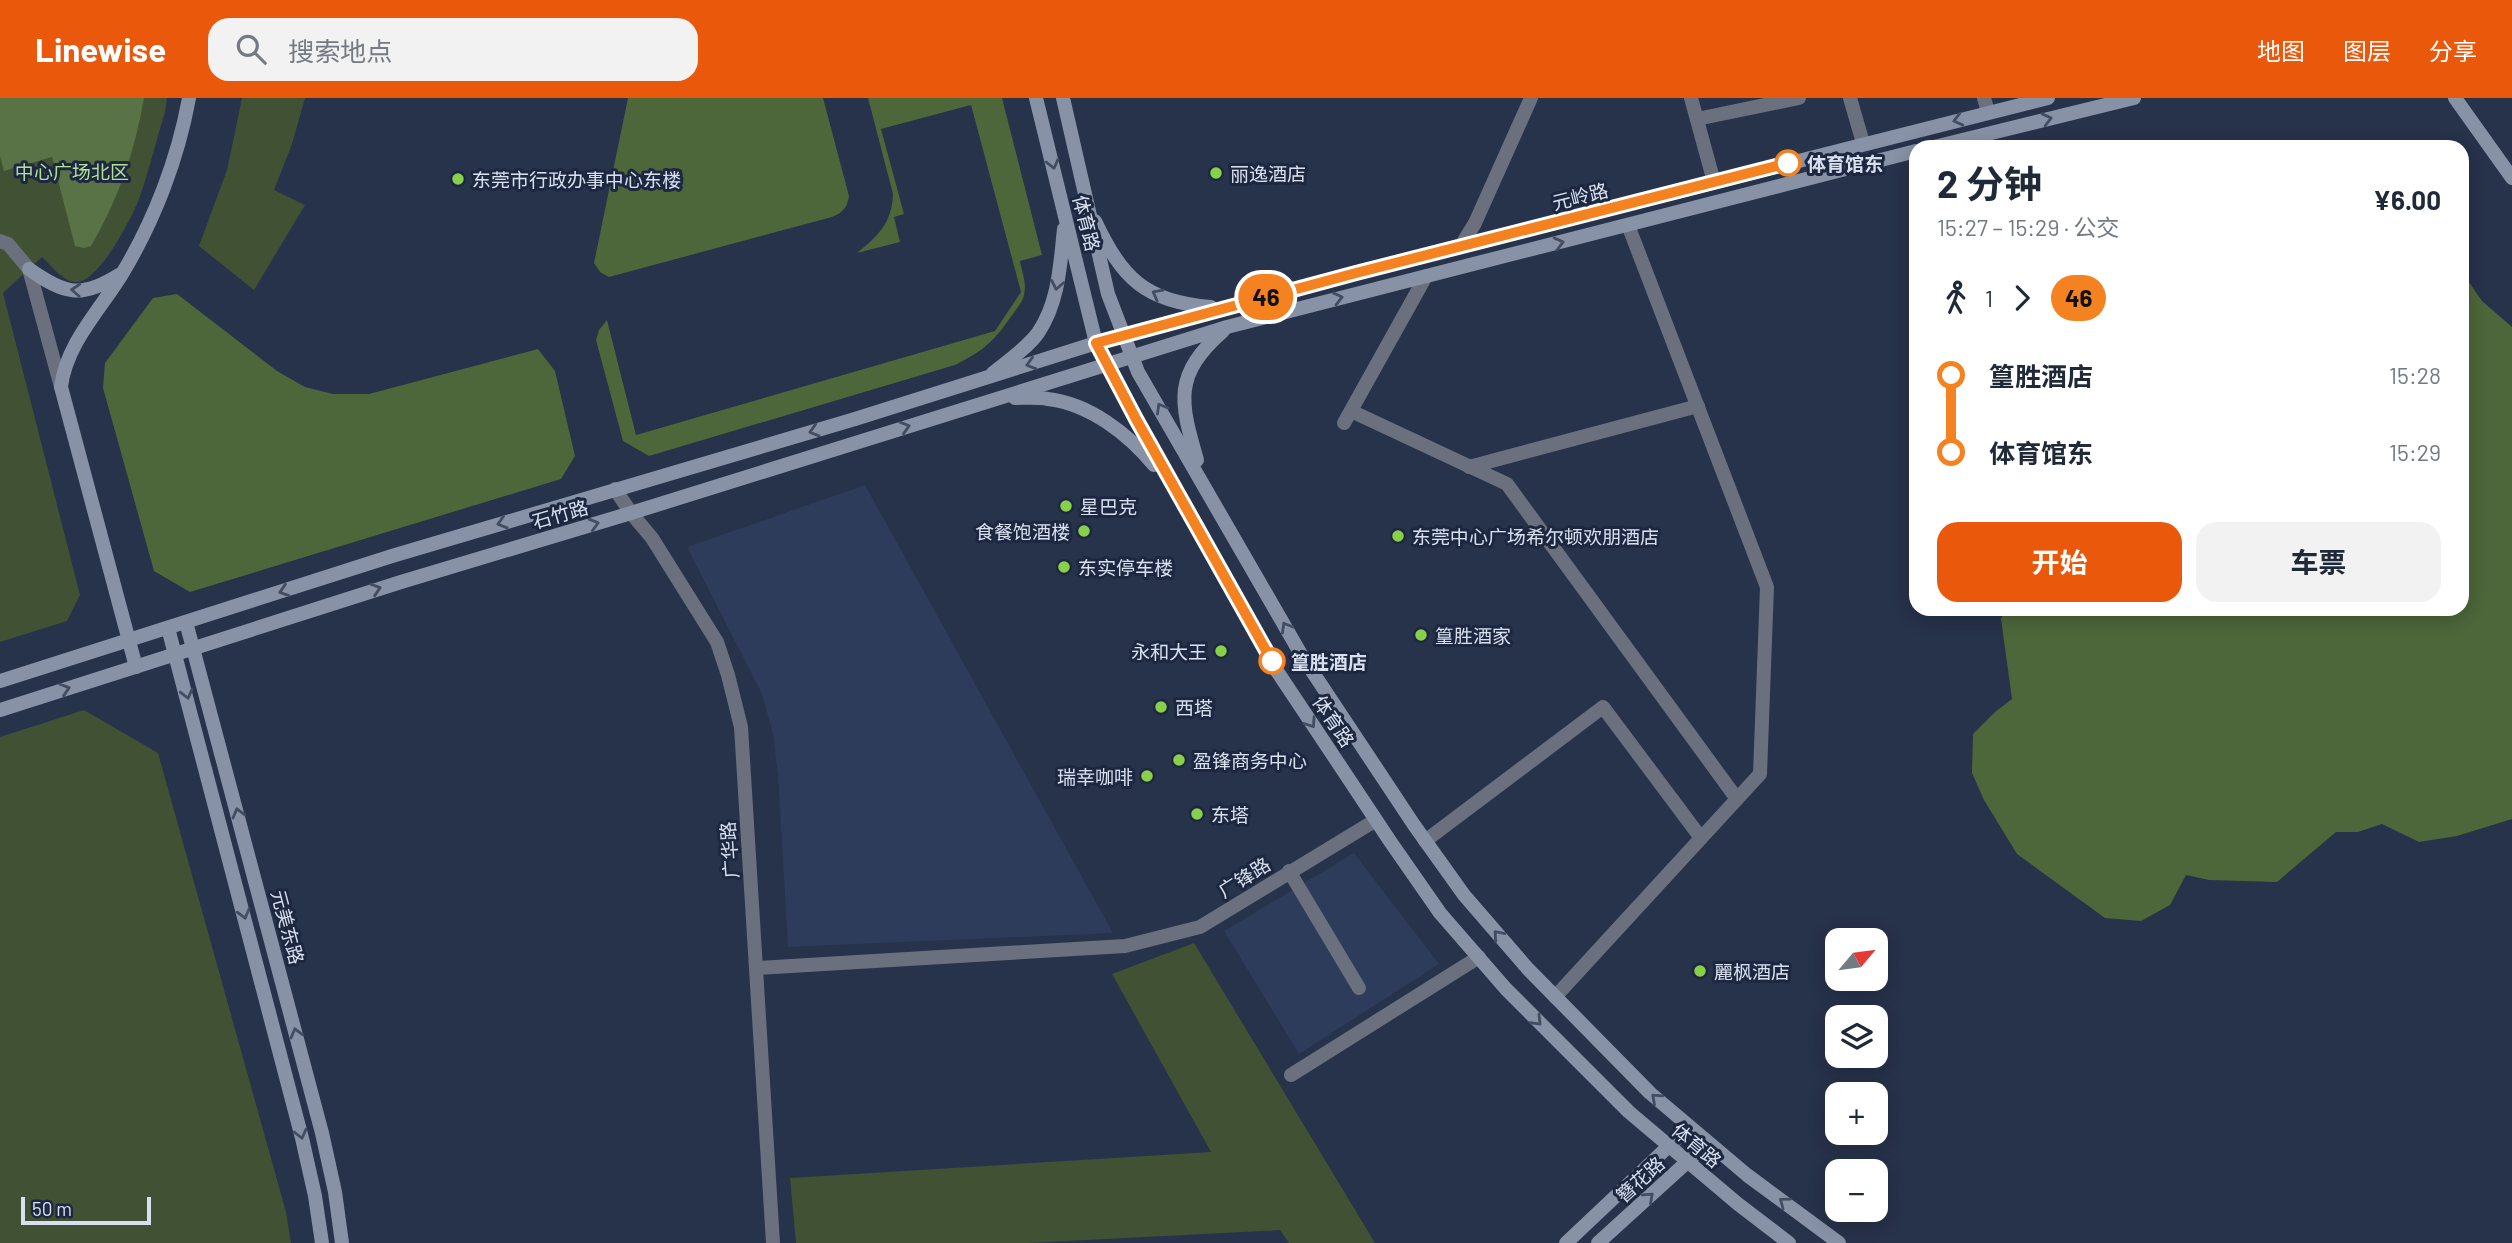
<!DOCTYPE html>
<html lang="zh">
<meta charset="utf-8">
<style>
body{margin:0;font-family:Barlow,"Noto Sans SC",sans-serif;background:#f2f2f3;color:#1f2937;height:100vh;display:flex;flex-direction:column;font-size:26px;white-space:nowrap}
*{box-sizing:border-box;margin:0}
p{font-size:23px;color:#747a83}
.icon{flex:none;width:38px;height:38px;fill:none;stroke:currentColor;stroke-width:2;stroke-linecap:round;stroke-linejoin:round}
.map{position:relative;flex:1;overflow:hidden}
.details{position:absolute;left:1909px;top:42px;width:560px;height:476px;display:flex;flex-direction:column;background:#fff;border-radius:21px;box-shadow:0 4px 18px #0003}
.details>*{flex:none}
.badge{padding:0 14px;border-radius:23px;font-size:24px;line-height:46px}
.needle{width:46px;rotate:61deg}
.fabs{position:absolute;left:1825px;top:830px;display:grid;gap:14px}
.fabs a{display:grid;place-items:center;width:63px;height:63px;border-radius:14px;background:#fff;box-shadow:0 4px 18px #0003;font-size:35px}
.scale{position:absolute;left:21px;bottom:18px;width:130px;box-sizing:border-box;padding-left:7px;border:4px solid #d8e0f0;border-top:0;font-size:19px;line-height:24px;white-space:nowrap;color:#d8e0f0;-webkit-text-stroke:5px #1d2840;paint-order:stroke}
.map>.badge{position:absolute;translate:-50% -50%;box-shadow:0 0 0 4px #fff}
.legs{display:flex;align-items:center;gap:10px;height:77px;padding:0 28px;font-size:23px}
.legs p{margin-inline-start:auto}
.overview{display:flex;align-items:center;justify-content:space-between;height:119px;padding:0 28px}
h1{font-size:38px;font-weight:700;line-height:52px}
.action{display:flex;gap:14px;margin-top:auto;padding:14px 28px}
.action a{flex:1;height:80px;border-radius:21px;background:#ea580c;color:#fff;font-size:28px;font-weight:700;line-height:80px;text-align:center}
.action a+a{background:#f2f2f3;color:#1f2937}
ul{padding:0 28px;list-style:none}
li{display:flex;align-items:center;gap:24px;height:77px;font-size:26px}
li i{display:grid;place-items:center;width:10px;height:100%;margin:0 9px;background:currentColor}
li i::after{content:'';width:18px;height:18px;margin:-9px;border:5px solid;border-radius:50%;background:#fff}
li p{margin-inline-start:auto}
li:first-child i{background:linear-gradient(#0000 50%,currentColor 0)}
li:last-child i{background:linear-gradient(currentColor 50%,#0000 0)}
header{display:flex;align-items:center;gap:42px;box-sizing:border-box;height:98px;padding:0 35px;background:#ea580c;color:#fff}
header strong{font-size:33px}
nav{display:flex;gap:38px;margin-inline-start:auto;font-size:24px}
.search{width:490px;height:63px;background:#f2f2f3;display:flex;align-items:center;gap:18px;box-sizing:border-box;padding:0 24px;border-radius:21px;color:#747a83;font-size:26px}
.map>svg:first-child{display:block}
.built{fill:#2d3c5a}
.green{fill:#405233}
.forest{fill:#4d663a}
.water{fill:#597346}
.lines{fill:none;stroke-linecap:round;stroke-linejoin:round}
.street{stroke:#6a707d;stroke-width:14}
.secondary{stroke:#8892a6;stroke-width:14}
.oneway{stroke:#424d64}
.line-1-casing{stroke:#fff;stroke-width:16}
.line-1{stroke:#f58220;stroke-width:10}
.stop-1-dot{fill:#fff;stroke:#f58220;stroke-width:3.5}
.poi-dot{fill:#88cf4a;stroke:#1d2840;stroke-width:2.5}
.labels{text-anchor:middle;dominant-baseline:central;stroke-width:6;stroke-linejoin:round;paint-order:stroke}
.stop-label{font-size:19px;font-weight:bold;fill:#d8e0f0;stroke:#1d2840;text-anchor:start}
.park-label{font-size:19px;fill:#b5df99;stroke:#1d2840}
.poi-label{font-size:19px;fill:#d8e0f0;stroke:#1d2840;text-anchor:start}
.street-label{font-size:19px;fill:#d8e0f0;stroke:#1d2840}
</style>
<header>
<strong>Linewise</strong>
<div class="search"><svg class="icon" aria-label="search" viewBox="0 0 24 24"><circle cx="10" cy="10" r="6"/><path d="M15 15l6 6"/></svg>搜索地点</div>
<nav><a>地图</a><a>图层</a><a>分享</a></nav>
</header>
<div class="map">
<svg width="2512" height="1145" viewBox="0 0 2512 1145">
<rect width="100%" height="100%" fill="#27324b"/>
<g class="built">
<polygon points="865,387 1113,835 788,849 778,678 773,636 762,596 687,449"/>
<polygon points="1354,755 1439,866 1299,956 1224,833"/>
</g>
<g class="green">
<path d="M0,0H167L165,14C156,43 149,73 139,101C132,120 98,185 76,184C63,184 51,167 42,159L3,195L80,497L67,523L0,544Z"/>
<polygon points="242,0 305,0 292,46 274,92 305,107 254,192 199,148 227,72"/>
<polygon points="84,612 158,655 286,1114 291,1145 0,1145 0,639"/>
<polygon points="1194,845 1375,1145 1289,1145 1280,1132 1028,1145 796,1145 790,1080 1211,1054 1112,876"/>
</g>
<g class="forest">
<path d="M628,0H823L849,98C847,109 844,114 832,119L609,179L600,174L594,165Z"/>
<path d="M868,0H1002L1042,157L1020,163C1022,174 1027,186 1024,196C1023,204 1017,210 1013,216C994,243 985,252 955,267L649,358L623,343L596,242L599,232L607,222L636,337L995,233L1021,194L971,7L881,31L904,116L894,119L900,144L857,155C878,138 892,125 893,96Z"/>
<polygon points="2462,174 2482,203 2512,229 2512,721 2457,738 2419,744 2382,726 2358,734 2336,734 2277,784 2209,782 2186,777 2170,807 2141,823 2105,820 2017,756 1984,702 1972,675 1973,636 1995,614 2012,601 2001,521 2005,511 2462,511"/>
<polygon points="177,196 277,273 305,289 333,296 369,296 538,251 555,273 575,358 561,381 190,494 154,473 103,290 105,265 153,200"/>
</g>
<path class="water" d="M0,0H144C135,53 118,102 91,148L84,150L75,148L52,59L4,73L0,58Z"/>
<g class="lines">
<g class="street">
<polyline points="1691,0 1714,84"/>
<polyline points="1850,0 1863,45"/>
<polyline points="1984,0 1988,14"/>
<polyline points="1697,21 1799,0"/>
<polyline points="0,143 8,146 29,171 61,289"/>
<polyline points="1461,148 1475,125 1531,0"/>
<polyline points="1351,313 1507,386 1737,701"/>
<polyline points="1344,325 1426,178"/>
<polyline points="1469,369 1698,308"/>
<polyline points="615,391 631,415 652,440 717,544 728,577 741,629 773,1145"/>
<polyline points="1425,743 1603,609 1701,740"/>
<polyline points="1289,773 1359,890"/>
<polyline points="756,870 1125,848 1200,829 1376,722"/>
<polyline points="1555,899 1760,676 1767,489 1628,127"/>
<polyline points="1291,977 1479,859"/>
</g>
<g class="secondary">
<polyline points="1036,0 1096,245 1136,321 1277,573 1390,743 1440,815 1506,891 1629,1014 1738,1106 1789,1145"/>
<polyline points="1063,0 1108,196 1138,274 1302,558 1414,727 1464,797 1528,871 1650,995 1747,1077 1839,1145"/>
<polyline points="2455,0 2512,80"/>
<polyline points="1934,49 2134,0"/>
<path d="M1095,123C1122,180 1145,204 1211,209"/>
<path d="M29,171C64,196 81,201 119,177"/>
<path d="M993,275C1008,263 1027,250 1038,235C1059,204 1060,167 1064,131"/>
<path d="M1015,300C1026,300 1037,299 1048,301C1090,306 1128,336 1154,367"/>
<path d="M1197,362C1180,303 1173,277 1223,233"/>
<polyline points="186,524 322,1035 335,1094 342,1145"/>
<polyline points="168,530 302,1040 315,1098 322,1145"/>
<path d="M136,569L61,289C66,246 100,212 122,176C154,123 178,61 189,0"/>
<polyline points="0,583 392,458 855,321 1096,245 1356,175 2048,0"/>
<polyline points="0,612 401,484 631,415 1227,229 1916,53"/>
<polyline points="1566,1145 1689,1029"/>
<polyline points="1598,1145 1708,1045"/>
</g>
</g>
<defs><path id="oneway-chevron" d="M-2-3.5L2.5 0L-2 3.5" fill="none" stroke-width="1.6" stroke-linecap="round" stroke-linejoin="round" transform="scale(1.75)"/></defs>
<g class="oneway">
<use href="#oneway-chevron" transform="translate(2047 21) rotate(-14)"/>
<use href="#oneway-chevron" transform="translate(1958 22) rotate(166)"/>
<use href="#oneway-chevron" transform="translate(1053 66) rotate(76)"/>
<use href="#oneway-chevron" transform="translate(1559 145) rotate(-14)"/>
<use href="#oneway-chevron" transform="translate(1057 187) rotate(101)"/>
<use href="#oneway-chevron" transform="translate(76 192) rotate(-177)"/>
<use href="#oneway-chevron" transform="translate(1157 196) rotate(-152)"/>
<use href="#oneway-chevron" transform="translate(1338 200) rotate(-14)"/>
<use href="#oneway-chevron" transform="translate(1031 266) rotate(163)"/>
<use href="#oneway-chevron" transform="translate(1161 310) rotate(-120)"/>
<use href="#oneway-chevron" transform="translate(905 329) rotate(-17)"/>
<use href="#oneway-chevron" transform="translate(814 333) rotate(164)"/>
<use href="#oneway-chevron" transform="translate(502 425) rotate(163)"/>
<use href="#oneway-chevron" transform="translate(594 426) rotate(-16)"/>
<use href="#oneway-chevron" transform="translate(376 491) rotate(-18)"/>
<use href="#oneway-chevron" transform="translate(284 493) rotate(162)"/>
<use href="#oneway-chevron" transform="translate(1286 529) rotate(-120)"/>
<use href="#oneway-chevron" transform="translate(65 591) rotate(-18)"/>
<use href="#oneway-chevron" transform="translate(187 596) rotate(76)"/>
<use href="#oneway-chevron" transform="translate(1311 625) rotate(56)"/>
<use href="#oneway-chevron" transform="translate(238 715) rotate(-105)"/>
<use href="#oneway-chevron" transform="translate(244 816) rotate(75)"/>
<use href="#oneway-chevron" transform="translate(1498 837) rotate(-131)"/>
<use href="#oneway-chevron" transform="translate(1537 923) rotate(46)"/>
<use href="#oneway-chevron" transform="translate(296 935) rotate(-105)"/>
<use href="#oneway-chevron" transform="translate(1656 1000) rotate(-138)"/>
<use href="#oneway-chevron" transform="translate(301 1036) rotate(76)"/>
<use href="#oneway-chevron" transform="translate(1649 1099) rotate(-42)"/>
<use href="#oneway-chevron" transform="translate(1784 1104) rotate(-143)"/>
</g>
<g class="lines">
<defs>
<polyline id="line-1" points="1272,563 1136,321 1096,245 1356,175 1788,65"/>
</defs>
<use href="#line-1" class="line-1-casing"/>
<use href="#line-1" class="line-1"/>
</g>
<g class="stop-1-dot">
<circle cx="1788" cy="65" r="12"/>
<circle cx="1272" cy="563" r="12"/>
</g>
<g class="poi-dot">
<circle cx="1216" cy="75" r="7"/>
<circle cx="458" cy="81" r="7"/>
<circle cx="1066" cy="408" r="7"/>
<circle cx="1084" cy="433" r="7"/>
<circle cx="1398" cy="438" r="7"/>
<circle cx="1064" cy="469" r="7"/>
<circle cx="1421" cy="537" r="7"/>
<circle cx="1221" cy="553" r="7"/>
<circle cx="1161" cy="609" r="7"/>
<circle cx="1179" cy="662" r="7"/>
<circle cx="1147" cy="678" r="7"/>
<circle cx="1197" cy="716" r="7"/>
<circle cx="1700" cy="873" r="7"/>
</g>
<g class="labels">
<g class="stop-label">
<text x="1807" y="65">体育馆东</text>
<text x="1291" y="563">篁胜酒店</text>
</g>
<g class="park-label">
<text x="72" y="73">中心广场北区</text>
</g>
<g class="poi-label">
<text x="1230" y="75">丽逸酒店</text>
<text x="472" y="81">东莞市行政办事中心东楼</text>
<text x="1080" y="408">星巴克</text>
<text x="1070" y="433" text-anchor="end">食餐饱酒楼</text>
<text x="1412" y="438">东莞中心广场希尔顿欢朋酒店</text>
<text x="1078" y="469">东实停车楼</text>
<text x="1435" y="537">篁胜酒家</text>
<text x="1207" y="553" text-anchor="end">永和大王</text>
<text x="1175" y="609">西塔</text>
<text x="1193" y="662">盈锋商务中心</text>
<text x="1133" y="678" text-anchor="end">瑞幸咖啡</text>
<text x="1211" y="716">东塔</text>
<text x="1714" y="873">麗枫酒店</text>
</g>
<g class="street-label">
<text transform="translate(1580 98) rotate(-14)">元岭路</text>
<text transform="translate(1087 125) rotate(76)">体育路</text>
<text transform="translate(560 416) rotate(-16)">石竹路</text>
<text transform="translate(1334 623) rotate(56)">体育路</text>
<text transform="translate(729 752) rotate(-94)">广华路</text>
<text transform="translate(1244 779) rotate(-32)">广锋路</text>
<text transform="translate(288 829) rotate(75)">元美东路</text>
<text transform="translate(1697 1047) rotate(40)">体育路</text>
<text transform="translate(1640 1081) rotate(-42)">簪花路</text>
</g>
</g>
</svg>
<div class="fabs">
<a><svg class="needle" viewBox="-14 -14 28 28"><path d="M0-13l5 13h-10z" fill="#e53935"/><path d="M0 13l5-13h-10z" fill="#747a83"/></svg></a>
<a><svg class="icon" aria-label="layers" viewBox="0 0 24 24"><path d="M12 4l9 5-9 5-9-5zM3 14l9 5 9-5"/></svg></a>
<a>+</a>
<a>−</a>
</div>
<div class="scale">50 m</div>
<b class="badge" style="left:1266px;top:199px;background:#f58220;color:#111">46</b>
<section class="details">
<div class="overview"><div><h1>2 分钟</h1><p>15:27 – 15:29 · 公交</p></div><b>¥6.00</b></div>
<div class="legs"><svg class="icon" aria-label="walk" viewBox="0 0 24 24"><circle cx="13" cy="4" r="2"/><path d="M13 8l-2 6 4 7M11 14l-3 7M7 12l3-4h3l4 4"/></svg>1<svg class="icon" aria-label="forward" viewBox="0 0 24 24"><path d="M9 5l7 7-7 7"/></svg><b class="badge" style="background:#f58220;color:#111">46</b></div>
<ul>
<li><i style="color:#f58220"></i><b>篁胜酒店</b><p>15:28</p></li>
<li><i style="color:#f58220"></i><b>体育馆东</b><p>15:29</p></li>
</ul>
<div class="action"><a>开始</a><a>车票</a></div>
</section>
</div>
